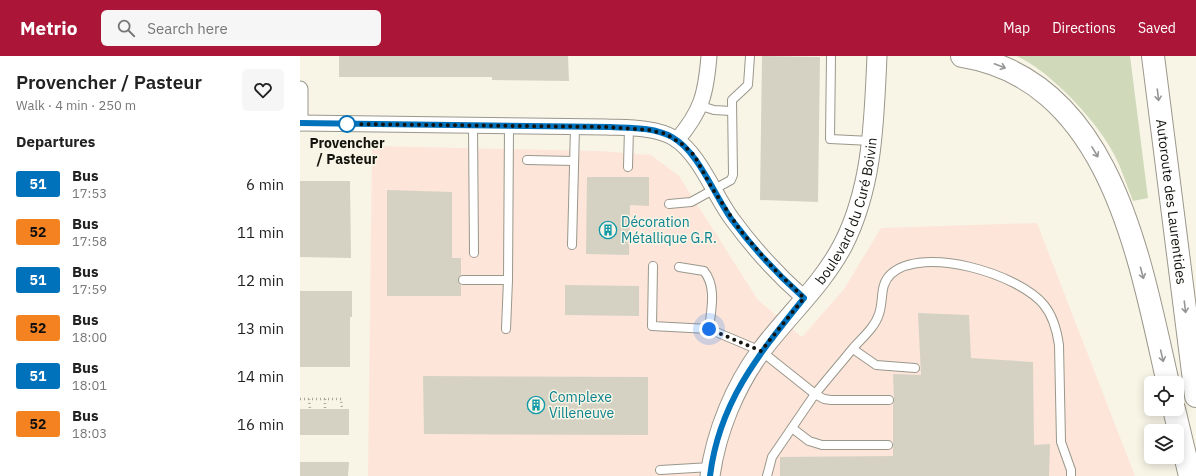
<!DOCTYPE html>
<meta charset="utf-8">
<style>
body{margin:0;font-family:"IBM Plex Sans",sans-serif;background:#f6f6f6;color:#222;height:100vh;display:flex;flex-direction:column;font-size:15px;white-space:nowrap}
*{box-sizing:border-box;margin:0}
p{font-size:13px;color:#767676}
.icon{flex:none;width:22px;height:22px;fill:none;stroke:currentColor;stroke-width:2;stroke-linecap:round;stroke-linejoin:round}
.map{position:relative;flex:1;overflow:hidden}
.side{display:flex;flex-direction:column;background:#fff;width:300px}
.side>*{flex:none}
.badge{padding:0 8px;border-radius:3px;font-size:14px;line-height:26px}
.tools{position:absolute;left:844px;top:320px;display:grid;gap:8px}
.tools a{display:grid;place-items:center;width:40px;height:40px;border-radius:6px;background:#fff;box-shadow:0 2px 10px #0003;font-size:20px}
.you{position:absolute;width:20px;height:20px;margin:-10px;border:3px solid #fff;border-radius:50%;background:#1a73e8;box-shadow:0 0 0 6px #1a73e833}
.map>.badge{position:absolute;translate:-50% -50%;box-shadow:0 0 0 2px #fff}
h2{padding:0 16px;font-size:15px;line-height:36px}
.round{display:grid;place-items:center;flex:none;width:42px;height:42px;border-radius:6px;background:#f6f6f6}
.head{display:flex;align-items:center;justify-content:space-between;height:68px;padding:0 16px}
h1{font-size:19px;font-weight:600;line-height:30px}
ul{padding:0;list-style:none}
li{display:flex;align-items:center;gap:12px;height:48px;padding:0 16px}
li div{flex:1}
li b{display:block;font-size:15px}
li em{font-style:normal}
li .badge{min-width:44px;font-weight:700;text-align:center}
header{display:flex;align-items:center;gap:24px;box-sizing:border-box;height:56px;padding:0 20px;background:#ab1537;color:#fff}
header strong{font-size:19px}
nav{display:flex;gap:22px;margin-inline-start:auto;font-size:14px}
.search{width:280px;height:36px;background:#f6f6f6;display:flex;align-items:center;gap:10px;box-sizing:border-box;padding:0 14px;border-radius:6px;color:#767676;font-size:15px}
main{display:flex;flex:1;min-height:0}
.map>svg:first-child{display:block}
.industrial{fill:#fde5da}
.green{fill:#d0d9ba}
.building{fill:#d5d2c4}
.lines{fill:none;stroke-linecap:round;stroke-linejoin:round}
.service-casing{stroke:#9a978b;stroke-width:10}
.minor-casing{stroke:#9a978b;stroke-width:17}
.tertiary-casing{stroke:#9a978b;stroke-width:21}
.motorway-casing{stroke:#9a978b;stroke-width:24}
.path{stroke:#a9a79c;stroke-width:2.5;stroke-dasharray:1 3;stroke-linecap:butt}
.service{stroke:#fff;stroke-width:8}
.minor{stroke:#fff;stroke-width:15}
.tertiary{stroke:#fff;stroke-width:19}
.motorway{stroke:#fff;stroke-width:22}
.oneway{stroke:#959593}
.line-casing{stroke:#fff;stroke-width:9}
.line{stroke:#0072bc;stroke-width:6}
.walk{stroke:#14130e;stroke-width:4;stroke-dasharray:0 7.2}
.stop-dot{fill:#fff;stroke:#0072bc;stroke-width:2}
.labels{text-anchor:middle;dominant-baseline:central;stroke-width:3;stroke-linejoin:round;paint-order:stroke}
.stop-label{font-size:14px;font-weight:bold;fill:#14130e;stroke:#f8f5e7}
.street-label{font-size:14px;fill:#14130e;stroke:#f8f5e7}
.culture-label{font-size:14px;fill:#0d838f;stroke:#f8f5e7;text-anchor:start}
</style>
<header>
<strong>Metrio</strong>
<div class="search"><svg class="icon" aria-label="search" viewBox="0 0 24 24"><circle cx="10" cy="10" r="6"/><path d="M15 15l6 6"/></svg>Search here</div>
<nav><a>Map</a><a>Directions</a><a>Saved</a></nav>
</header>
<main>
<section class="side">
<div class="head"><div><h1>Provencher / Pasteur</h1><p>Walk · 4 min · 250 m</p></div><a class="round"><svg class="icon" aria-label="heart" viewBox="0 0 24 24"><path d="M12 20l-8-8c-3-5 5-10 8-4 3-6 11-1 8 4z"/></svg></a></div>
<h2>Departures</h2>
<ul>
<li><span class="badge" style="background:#0072bc;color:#fff">51</span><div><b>Bus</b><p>17:53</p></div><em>6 min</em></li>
<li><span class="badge" style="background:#f58220;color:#111">52</span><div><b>Bus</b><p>17:58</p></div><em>11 min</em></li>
<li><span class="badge" style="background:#0072bc;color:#fff">51</span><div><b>Bus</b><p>17:59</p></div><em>12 min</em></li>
<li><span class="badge" style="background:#f58220;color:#111">52</span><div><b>Bus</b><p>18:00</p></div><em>13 min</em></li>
<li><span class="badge" style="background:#0072bc;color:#fff">51</span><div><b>Bus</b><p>18:01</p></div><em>14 min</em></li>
<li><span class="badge" style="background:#f58220;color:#111">52</span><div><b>Bus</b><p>18:03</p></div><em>16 min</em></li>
</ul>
</section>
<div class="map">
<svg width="896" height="420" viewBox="0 0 896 420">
<rect width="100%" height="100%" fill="#f8f5e7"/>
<polygon class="industrial" points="72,90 301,95 351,99 379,120 458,244 502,281 544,233 581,172 737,167 835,420 68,420"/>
<path class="green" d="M717,0H830L848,142L833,145C827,130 822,114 815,100C798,66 751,16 717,0Z"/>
<g class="building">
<polygon points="39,0 268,0 269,25 192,24 192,21 39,21"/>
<polygon points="462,0 520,1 518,146 460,144"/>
<polygon points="287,121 349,121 349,150 330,149 329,199 286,198"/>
<polygon points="0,125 50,125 51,202 0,201"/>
<polygon points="87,134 152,136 152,202 161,202 161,219 158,224 161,229 161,240 87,240"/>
<polygon points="265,229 339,230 339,260 265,259"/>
<polygon points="0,235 52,235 52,261 50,261 50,311 0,311"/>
<polygon points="618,257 669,259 671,302 733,306 734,389 750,388 749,420 480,420 480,401 593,400 593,348 594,344 593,318 621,319"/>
<polygon points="123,320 348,321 348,379 124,378"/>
<rect x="0" y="353" width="49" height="26"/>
<polygon points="0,406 49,406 48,420 0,420"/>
</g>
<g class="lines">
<defs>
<g id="service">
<polyline points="531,0 530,83 571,85"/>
<polyline points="401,50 414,54 431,55"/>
<polyline points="173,69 174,197"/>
<polyline points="227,104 274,105"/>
<polyline points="328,111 329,72"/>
<polyline points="369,148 391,146 431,124 433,119 432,44 448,29 450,0"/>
<polyline points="272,189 275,71"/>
<path d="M353,210L352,270L409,273C411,254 417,231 404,215L379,211"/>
<polyline points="163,224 208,224 209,70"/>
<polyline points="206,273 208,224"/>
<path d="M409,273L461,295L515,338C528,322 541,307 554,291C563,281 575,271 579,258C584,244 579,229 591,218C623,189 719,218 744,249C753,260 757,275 759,289L761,386L771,414V420"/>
<polyline points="553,293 576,309 615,312"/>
<polyline points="492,372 509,385 522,389 588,389"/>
<polyline points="360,414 411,411"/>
<polyline points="467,420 472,401 515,338 524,343 531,344 589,344"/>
</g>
<g id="minor">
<polyline points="0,33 0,67"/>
<path d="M0,67L306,71C328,72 355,71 374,82C400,98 414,139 432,163C453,192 478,219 504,242"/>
<path d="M377,84C402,55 406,37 409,0"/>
</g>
<g id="tertiary">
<path id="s1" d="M410,420C416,376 435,330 461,295C488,259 522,229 543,189C573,130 574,65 577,0"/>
</g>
<g id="motorway">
<path d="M662,0C812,24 840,206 868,327"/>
<path id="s2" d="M853,0L896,340"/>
<polyline points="874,353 890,420"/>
</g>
</defs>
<use href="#service" class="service-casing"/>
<use href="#minor" class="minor-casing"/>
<use href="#tertiary" class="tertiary-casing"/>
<use href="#motorway" class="motorway-casing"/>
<g class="path">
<polyline points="0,343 41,343 42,353"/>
<polyline points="9,343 10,353"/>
<polyline points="25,343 25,353"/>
</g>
<use href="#service" class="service"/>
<use href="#minor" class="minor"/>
<use href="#tertiary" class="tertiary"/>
<use href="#motorway" class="motorway"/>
</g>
<defs><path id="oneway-shaft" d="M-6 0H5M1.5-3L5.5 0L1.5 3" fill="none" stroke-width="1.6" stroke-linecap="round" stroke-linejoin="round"/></defs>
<g class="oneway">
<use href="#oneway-shaft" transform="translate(700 10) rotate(21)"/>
<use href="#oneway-shaft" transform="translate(858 39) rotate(83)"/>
<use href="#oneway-shaft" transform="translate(795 96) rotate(59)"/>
<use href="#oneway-shaft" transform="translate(842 217) rotate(75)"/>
<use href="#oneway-shaft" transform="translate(885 251) rotate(83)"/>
<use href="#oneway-shaft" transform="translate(862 300) rotate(77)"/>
</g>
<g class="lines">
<defs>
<path id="line" d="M0,67L310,71C330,72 354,71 372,81C399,96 414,139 432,164C453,192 478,219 504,242C459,298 419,346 410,420"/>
</defs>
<use href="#line" class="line-casing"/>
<use href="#line" class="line"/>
<polyline class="walk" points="47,68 306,71 349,74 366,78 382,88 394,99 412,132 440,174 474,213 504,242 461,295 409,273"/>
</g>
<defs>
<symbol id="building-ring" viewBox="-11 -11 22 22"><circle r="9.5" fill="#f8f5e7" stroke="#0f9aa8" stroke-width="1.5"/><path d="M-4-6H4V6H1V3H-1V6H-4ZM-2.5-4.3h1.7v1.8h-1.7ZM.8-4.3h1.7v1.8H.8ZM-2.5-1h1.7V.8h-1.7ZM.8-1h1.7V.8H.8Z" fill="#0f9aa8"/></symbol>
</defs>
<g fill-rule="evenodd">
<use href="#building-ring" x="298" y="164" width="20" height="20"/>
<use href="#building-ring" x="226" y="339" width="20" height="20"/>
</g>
<circle class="stop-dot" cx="47" cy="68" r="8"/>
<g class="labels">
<g class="stop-label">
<text x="47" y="87">Provencher<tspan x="47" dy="16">/ Pasteur</tspan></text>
</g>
<g class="street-label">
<text stroke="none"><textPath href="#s2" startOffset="147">Autoroute des Laurentides</textPath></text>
<text stroke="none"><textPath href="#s1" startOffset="304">boulevard du Curé Boivin</textPath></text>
</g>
<g class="culture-label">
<text x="321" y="166">Décoration<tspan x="321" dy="16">Métallique G.R.</tspan></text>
<text x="249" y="341">Complexe<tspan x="249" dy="16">Villeneuve</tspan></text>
</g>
</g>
</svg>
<div class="tools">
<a><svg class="icon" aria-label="locate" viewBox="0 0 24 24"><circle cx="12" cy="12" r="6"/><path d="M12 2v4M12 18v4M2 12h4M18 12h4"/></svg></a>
<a><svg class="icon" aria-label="layers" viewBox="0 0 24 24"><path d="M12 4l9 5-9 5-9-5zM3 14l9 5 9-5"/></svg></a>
</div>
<div class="you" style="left:409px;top:273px"></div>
</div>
</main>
